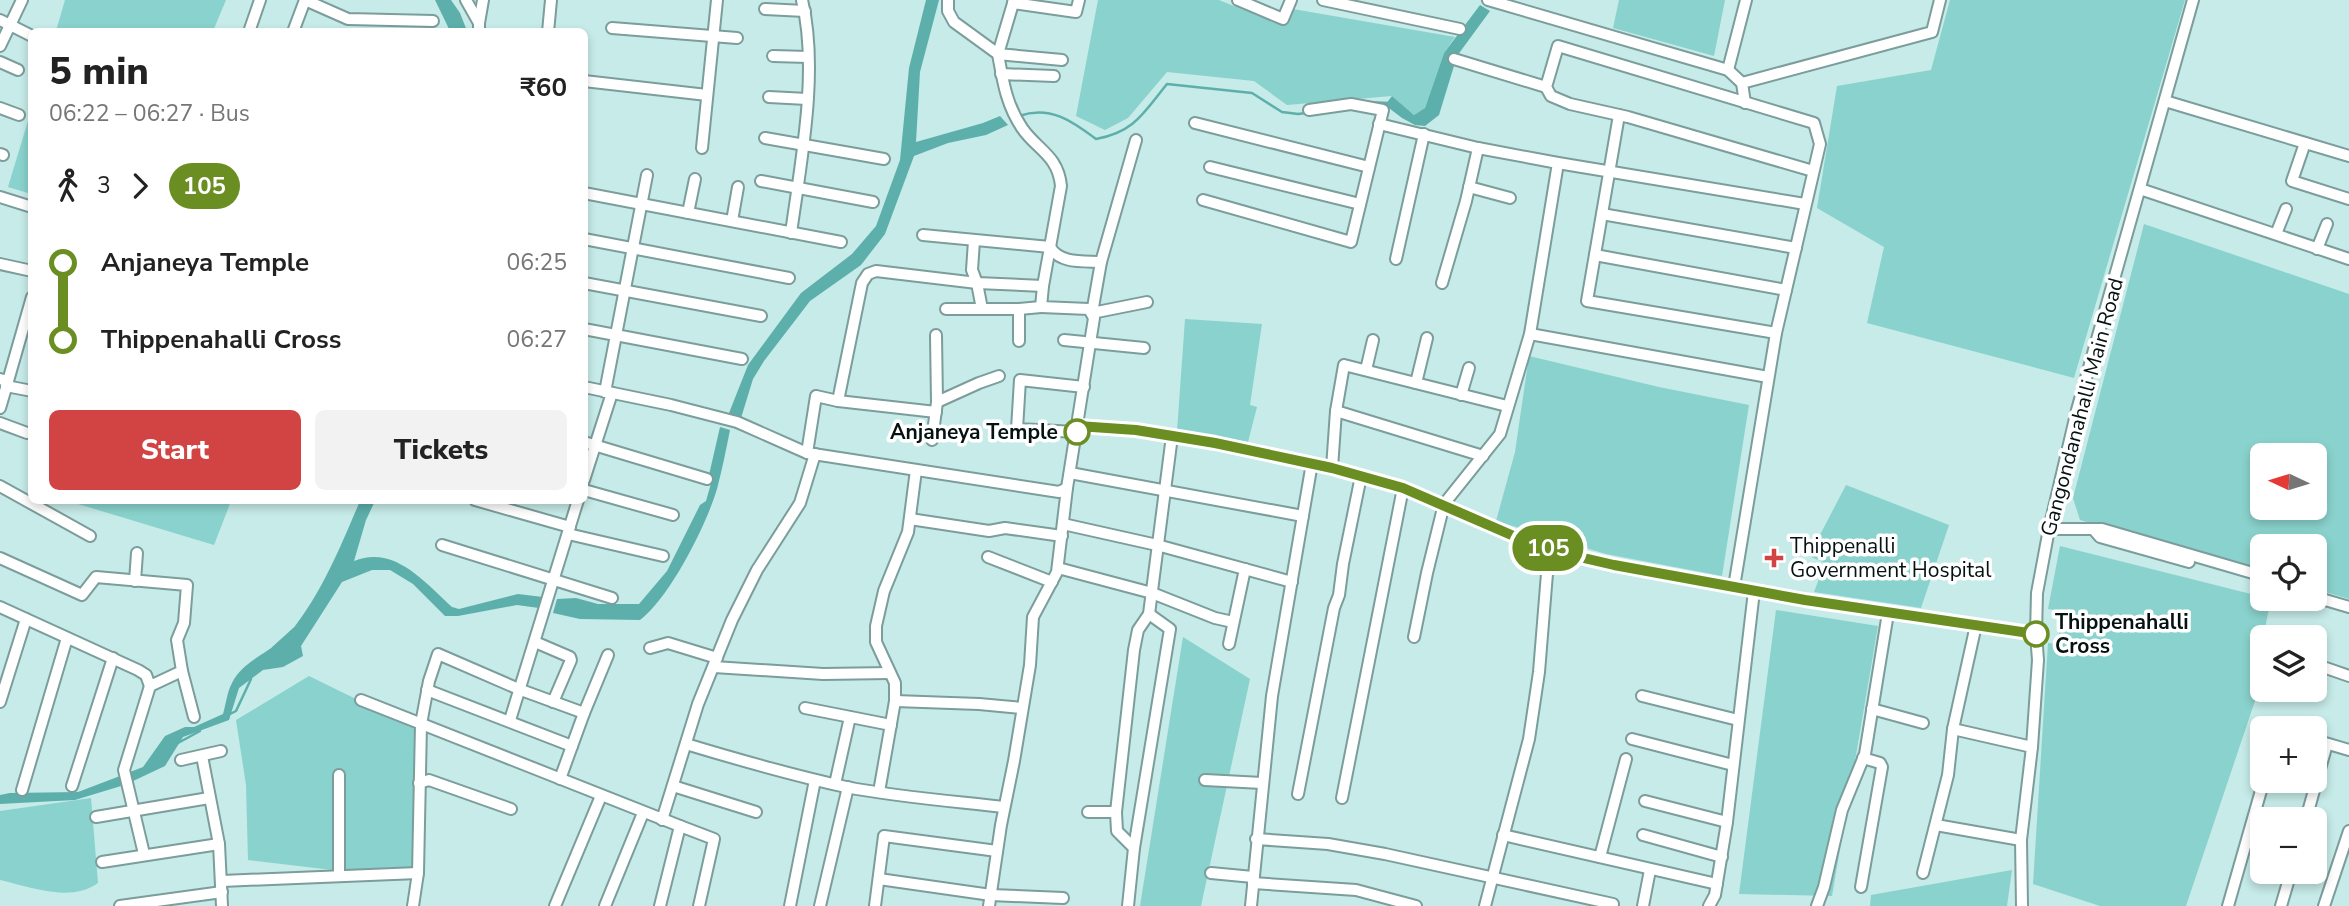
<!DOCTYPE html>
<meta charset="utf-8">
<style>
body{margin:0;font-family:"Nunito Sans",sans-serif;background:#f2f2f2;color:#222;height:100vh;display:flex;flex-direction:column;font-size:26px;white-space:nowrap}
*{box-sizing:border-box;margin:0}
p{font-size:23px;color:#767676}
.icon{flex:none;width:38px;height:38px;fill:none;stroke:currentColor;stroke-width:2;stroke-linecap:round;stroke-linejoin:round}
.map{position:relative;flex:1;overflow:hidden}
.side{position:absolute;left:28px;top:28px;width:560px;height:476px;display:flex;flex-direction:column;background:#fff;border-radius:10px;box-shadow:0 4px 10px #0003}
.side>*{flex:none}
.badge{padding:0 14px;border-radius:23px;font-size:24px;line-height:46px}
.needle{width:46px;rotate:274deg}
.buttons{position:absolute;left:2250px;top:443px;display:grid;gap:14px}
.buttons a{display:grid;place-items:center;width:77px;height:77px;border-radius:10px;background:#fff;box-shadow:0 4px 10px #0003;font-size:35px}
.map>.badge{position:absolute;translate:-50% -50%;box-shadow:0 0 0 4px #fff}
.legs{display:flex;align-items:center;gap:10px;height:77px;padding:0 21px;font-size:23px}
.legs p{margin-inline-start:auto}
.summary{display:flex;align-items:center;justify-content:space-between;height:119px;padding:0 21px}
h1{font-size:38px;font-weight:800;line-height:52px}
.cta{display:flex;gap:14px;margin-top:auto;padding:14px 21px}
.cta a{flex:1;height:80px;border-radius:10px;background:#d24344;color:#fff;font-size:28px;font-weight:800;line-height:80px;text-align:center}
.cta a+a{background:#f2f2f2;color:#222}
ul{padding:0 21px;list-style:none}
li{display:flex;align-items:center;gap:24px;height:77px;font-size:26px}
li i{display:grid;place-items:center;width:10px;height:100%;margin:0 9px;background:currentColor}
li i::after{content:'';width:18px;height:18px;margin:-9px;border:5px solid;border-radius:50%;background:#fff}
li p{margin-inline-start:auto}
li:first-child i{background:linear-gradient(#0000 50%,currentColor 0)}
li:last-child i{background:linear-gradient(currentColor 50%,#0000 0)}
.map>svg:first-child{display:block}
.green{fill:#8ad2cd;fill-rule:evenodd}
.water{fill:#5dafab}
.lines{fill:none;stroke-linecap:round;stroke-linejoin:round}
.stream{stroke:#5dafab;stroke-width:2.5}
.minor-casing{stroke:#7b9d9b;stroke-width:14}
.minor{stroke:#fff;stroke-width:10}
.line-1-casing{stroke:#fff;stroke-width:16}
.line-1{stroke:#6b8e23;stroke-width:10}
.stop-1-dot{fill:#fff;stroke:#6b8e23;stroke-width:3.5}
.poi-dot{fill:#d24344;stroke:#fff;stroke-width:2.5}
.labels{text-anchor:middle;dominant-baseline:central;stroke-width:7;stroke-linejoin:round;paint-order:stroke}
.street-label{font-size:21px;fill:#051211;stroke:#fff}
.stop-label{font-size:21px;font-weight:bold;fill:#051211;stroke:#fff;text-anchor:end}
.poi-label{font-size:21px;fill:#051211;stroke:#fff;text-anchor:start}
</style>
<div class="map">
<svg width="2349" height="906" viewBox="0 0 2349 906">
<rect width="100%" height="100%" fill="#c6ebe8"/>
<g class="green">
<polygon points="65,0 226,0 213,31 56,31"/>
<polygon points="1098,0 1219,0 1283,26 1293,9 1455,37 1444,53 1425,108 1414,115 1392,96 1287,105 1254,81 1167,72 1128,118 1105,130 1076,116"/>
<polygon points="1619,0 1725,0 1714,56 1613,28"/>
<polygon points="1950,0 2185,0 2074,378 1867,323 1884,247 1817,208 1837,86 1931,70"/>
<polygon points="31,111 32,194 31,194 8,187"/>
<path d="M2144,224L2349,294V599L2315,589V546H2263V574L2080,520L2073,498ZM2263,455H2315V508H2263Z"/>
<polygon points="1185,319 1262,324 1250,405 1257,407 1248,442 1177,431"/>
<polygon points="1529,356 1659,387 1749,405 1722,576 1606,554 1496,521 1515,452"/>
<polygon points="1846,485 1949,525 1921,608 1814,592 1825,563 1809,556"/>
<polygon points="68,501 68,500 231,501 214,545"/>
<polygon points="2060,546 2263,597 2263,598 2271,599 2264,633 2272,637 2263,637 2263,677 2186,906 2100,906 2033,884 2048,643 2058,644 2061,611 2048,609"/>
<polygon points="1776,610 1878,626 1832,896 1739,894"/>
<polygon points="1183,637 1250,679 1201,906 1140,906"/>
<polygon points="309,676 417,729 412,867 349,872 248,860 246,785 236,720"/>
<path d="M91,798L98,883C70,903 31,887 0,880V811Z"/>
<polygon points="2012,870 2007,906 1870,906 1871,895"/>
</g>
<g class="water">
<polygon points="435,0 451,0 460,13 467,31 450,31"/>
<polygon points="926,0 939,0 920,72 916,142 983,123 1000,116 1008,125 986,135 948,143 914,156 885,234 861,265 810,301 764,361 753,379 741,418 729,413 748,365 801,293 852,254 876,226 900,160 909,68"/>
<polygon points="1480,5 1490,11 1457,56 1439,115 1425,126 1415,125 1402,118 1385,105 1392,96 1414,115 1425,108 1444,53"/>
<path d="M720,427L730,430C726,450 722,470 717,489C706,526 670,597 640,620L580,619L553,613L557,599L576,598L598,604H639L667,571L700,505L706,501L712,480L709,475Z"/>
<path d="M360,501H375L366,520L354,561C395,545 424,582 452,607L459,609L518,594L543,597L539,608L517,605L458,616H445L413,584L390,570H372L342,582L301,646L303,656L283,667L263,670L239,688L229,720L183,737L165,766L131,782L130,772L143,767L165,736L185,727H194L223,714C226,704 227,692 232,683C243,659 276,651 292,630C323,591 341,545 360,501Z"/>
<polygon points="120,776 121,786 75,800 0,804 0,795 10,793 78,792"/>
</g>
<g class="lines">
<g class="stream">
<polyline points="1364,102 1388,103"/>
<path d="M1019,116C1050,105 1072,121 1096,139C1135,132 1144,112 1167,84L1252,93L1282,112L1298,114L1306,113"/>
<polyline points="273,648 294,629"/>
<polyline points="230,714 236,711 251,679"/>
<polyline points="178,743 200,731"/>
</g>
<defs>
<g id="minor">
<polyline points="305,0 348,19 433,21"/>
<polyline points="466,0 479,23 479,32"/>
<path d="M948,0V11L954,22L998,54C1003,81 1006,104 1022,128C1037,150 1058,155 1061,186L1043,286L1041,307L1089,309L1094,318L1067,488L1057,572L1033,617L1030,665L1014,761L1001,825L989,906"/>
<polyline points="1014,0 998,54 1062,60"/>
<polyline points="1238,0 1283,19 1291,0"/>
<polyline points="1323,0 1460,29"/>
<polyline points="1488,0 1728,70 1742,83"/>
<polyline points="1013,3 1076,12 1079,0"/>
<polyline points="765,9 805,11"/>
<polyline points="0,20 32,36"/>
<polyline points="479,23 483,0"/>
<polyline points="612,28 737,38"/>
<polyline points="249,32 260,0"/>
<polyline points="293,32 305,0"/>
<polyline points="548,32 551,0"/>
<polyline points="0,46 22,0"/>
<polyline points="773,56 808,57"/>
<polyline points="1454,59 1546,87"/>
<polyline points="0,62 18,70"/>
<polyline points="1728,70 1746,0"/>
<polyline points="1001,74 1054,76"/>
<polyline points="584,81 707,95"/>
<polyline points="769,97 807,99"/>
<polyline points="2165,101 2349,156"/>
<polyline points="1745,103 1742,83 1932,32 1940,0"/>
<polyline points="0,108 19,115"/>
<polyline points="1619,115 1587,301 1776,333"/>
<polyline points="1195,123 1369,167"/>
<polyline points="1379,124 1478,148 1558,163 1805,204"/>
<polyline points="765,138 884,159"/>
<polyline points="1136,140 1101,262 1092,313 1147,302"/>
<polyline points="2305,143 2292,181 2349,199"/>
<polyline points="702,148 717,0"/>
<polyline points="0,154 3,155"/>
<polyline points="1210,167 1360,204"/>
<polyline points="761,181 873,202"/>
<polyline points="1469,187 1510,198"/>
<polyline points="2140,189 2349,259"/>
<polyline points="584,193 841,242"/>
<polyline points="0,197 32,207"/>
<polyline points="1203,200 1351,242 1383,110 1351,104 1309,110"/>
<polyline points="688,213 695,179"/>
<polyline points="1602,214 1796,248"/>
<polyline points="732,221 738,187"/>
<path d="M791,233C801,161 819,70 802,0"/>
<polyline points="2276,234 2286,209"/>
<polyline points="923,235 1050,247"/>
<polyline points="584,239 789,278"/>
<polyline points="974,241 972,270 977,283 982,309"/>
<path d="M1050,247C1060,264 1083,261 1101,262"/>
<polyline points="2317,249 2327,224"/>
<polyline points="1595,255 1786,290"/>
<polyline points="1396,259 1424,134"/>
<polyline points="0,264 32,271"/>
<polyline points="584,283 761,316"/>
<polyline points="1442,283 1466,201 1478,148"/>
<polyline points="946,309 1019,309 1041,307"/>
<polyline points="1019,309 1019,341"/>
<polyline points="584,329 742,359"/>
<polyline points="1530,334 1768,377"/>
<polyline points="1064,340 1144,348"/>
<polyline points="1366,370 1373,340"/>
<polyline points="0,379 8,381 32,297"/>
<polyline points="1416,383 1427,338"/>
<polyline points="6,386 32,391"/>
<polyline points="584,387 671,405 737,422 807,453 1059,492 1067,488"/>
<polyline points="605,392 647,175"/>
<polyline points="1461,395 1469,368"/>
<polyline points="838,401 862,283 868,274 876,271 977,283 1043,286"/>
<polyline points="937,402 979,383 999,376"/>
<polyline points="0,408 8,381"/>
<polyline points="1336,411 1483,456"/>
<polyline points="0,423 27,433"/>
<polyline points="1078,426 1136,430 1215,443 1332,468 1403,488 1516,537 1562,553 1614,565 1805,600 2036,634"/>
<polyline points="1077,432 1017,429 1020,380 1084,387"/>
<polyline points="932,440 937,402 936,335"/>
<polyline points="584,442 707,479"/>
<polyline points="807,453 816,396 838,401 936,412"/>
<polyline points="1332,468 1336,411 1344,365 1507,406"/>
<polyline points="1070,473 1303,516"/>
<polyline points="584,480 612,393"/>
<polyline points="0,486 90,536"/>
<polyline points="584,490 673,515"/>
<polyline points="475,500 570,527"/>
<polyline points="910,519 989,531 1005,528 1062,536"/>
<polyline points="1063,524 1157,545 1292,582"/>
<polyline points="2049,529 2102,529 2263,576"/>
<polyline points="2094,530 2100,537 2189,562"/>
<polyline points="568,534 663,556"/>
<polyline points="442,545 612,598"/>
<polyline points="988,557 1052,582"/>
<polyline points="0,558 82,595 96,577 187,585 184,623 177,640 182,671 150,686"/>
<polyline points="1058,568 1152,593 1215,618 1233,622"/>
<polyline points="135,581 137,553"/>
<polyline points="1734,587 1776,333 1820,144 1814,123 1558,46 1546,87 1551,96 1570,104 1628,117 1813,171"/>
<polyline points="2315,597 2349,607"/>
<polyline points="0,607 138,670 146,675 150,686"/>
<polyline points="1414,637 1427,573 1444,504 1500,434 1530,334 1558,163"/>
<polyline points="535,642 570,657 571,660 553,702"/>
<polyline points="1229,644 1245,569"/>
<polyline points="650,648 668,643 717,658"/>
<polyline points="714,667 823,674 890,673"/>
<polyline points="2326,668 2349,676"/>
<polyline points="182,671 194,717"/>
<polyline points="427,690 572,746"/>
<polyline points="1642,696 1738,720"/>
<polyline points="361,700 680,826 660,906"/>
<polyline points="895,701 979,704 1022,708"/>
<polyline points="0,702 26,619"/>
<polyline points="805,708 891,725"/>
<polyline points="1872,709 1923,723"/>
<polyline points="584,713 608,655"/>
<polyline points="510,720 578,500"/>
<polyline points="1953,729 2032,747"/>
<polyline points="1632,739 1733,765"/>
<polyline points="2315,740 2349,750"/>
<path d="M686,744C739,760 792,775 846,787C898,797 951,801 1004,807"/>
<polyline points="202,756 219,844 222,906"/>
<polyline points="181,760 221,751"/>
<polyline points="339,775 339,876"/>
<polyline points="1205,780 1262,783"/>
<polyline points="419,783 429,780 511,809"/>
<polyline points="835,784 850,717"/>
<polyline points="72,786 113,658"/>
<polyline points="673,786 756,812"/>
<polyline points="22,790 67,638"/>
<polyline points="879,792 895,701 895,683 876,642 876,626 884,591 908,532 916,470"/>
<polyline points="1298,794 1334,608 1339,595 1343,564 1361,476"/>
<polyline points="1342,798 1403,488"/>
<polyline points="1645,801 1727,822"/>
<polyline points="1088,812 1116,812"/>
<polyline points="96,817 209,798"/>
<polyline points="2306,819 2327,744"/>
<polyline points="662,820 698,704 732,620 757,570 800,503 815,454"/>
<polyline points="1936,825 2021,840"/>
<polyline points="680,826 714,839 699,906"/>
<polyline points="1503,835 1717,884"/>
<polyline points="1643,835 1722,857"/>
<polyline points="1256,839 1328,844 1385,854 1613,904"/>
<polyline points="1134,848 1170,629 1149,614"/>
<polyline points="144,854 124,770 150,686"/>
<polyline points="1600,857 1626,759"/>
<polyline points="102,862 219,844"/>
<polyline points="1211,873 1253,877"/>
<polyline points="1923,873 1948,775 1953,729 1976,625"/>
<polyline points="879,879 991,895 1063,898"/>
<polyline points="222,881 418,873"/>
<polyline points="1253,883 1356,890 1416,906"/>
<polyline points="1861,887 1882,767 1880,763 1863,758"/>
<polyline points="120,906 222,892"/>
<polyline points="413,906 418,873 421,724 429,681 438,654 521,690 584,713 560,779"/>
<polyline points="555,906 601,796"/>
<polyline points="605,906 643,813"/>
<polyline points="790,906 815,780"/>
<polyline points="820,906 848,787"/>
<polyline points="875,906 884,836 997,851"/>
<polyline points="1128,906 1134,848 1117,831 1116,812 1134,650 1138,630 1149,614 1172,436"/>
<polyline points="1251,906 1272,696 1312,463"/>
<polyline points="1485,906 1529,739 1539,672 1549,549"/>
<polyline points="1643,906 1650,870"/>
<polyline points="1709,906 1715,895 1727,822 1754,591"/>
<polyline points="1817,906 1824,887 1842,810 1865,754 1888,613"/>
<polyline points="2022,906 2021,840 2032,747 2038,660 2036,634 2037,593 2049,529 2077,410 2193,0"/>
<polyline points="2228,906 2264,780"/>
<polyline points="2281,906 2291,872"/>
<polyline points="2324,906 2349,831"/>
</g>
</defs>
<use href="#minor" class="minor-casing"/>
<use href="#minor" class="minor"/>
</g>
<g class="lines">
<defs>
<polyline id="line-1" points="1077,432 1078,426 1136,430 1215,443 1332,468 1403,488 1516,537 1562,553 1614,565 1805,600 2036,634"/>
</defs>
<use href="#line-1" class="line-1-casing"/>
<use href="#line-1" class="line-1"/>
</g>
<g class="stop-1-dot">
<circle cx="1077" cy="432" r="12"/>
<circle cx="2036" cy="634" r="12"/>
</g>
<path class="poi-dot" d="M1770.5 547.5h7v7h7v7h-7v7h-7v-7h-7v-7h7z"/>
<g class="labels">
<g class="street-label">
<text transform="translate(2082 407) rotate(-75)">Gangondanahalli Main Road</text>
</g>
<g class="stop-label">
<text x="1058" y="432">Anjaneya Temple</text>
<text x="2055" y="622" text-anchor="start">Thippenahalli<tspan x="2055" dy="24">Cross</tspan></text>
</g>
<g class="poi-label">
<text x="1790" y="546">Thippenalli<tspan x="1790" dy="24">Government Hospital</tspan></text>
</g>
</g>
</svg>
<div class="buttons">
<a><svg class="needle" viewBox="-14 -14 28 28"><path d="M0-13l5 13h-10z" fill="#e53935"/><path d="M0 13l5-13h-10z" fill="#767676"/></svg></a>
<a><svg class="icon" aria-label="locate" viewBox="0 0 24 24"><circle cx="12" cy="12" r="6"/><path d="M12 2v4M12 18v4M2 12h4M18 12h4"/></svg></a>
<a><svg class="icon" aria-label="layers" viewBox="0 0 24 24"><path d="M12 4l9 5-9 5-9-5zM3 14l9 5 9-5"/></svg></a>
<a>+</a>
<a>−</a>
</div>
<b class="badge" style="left:1548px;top:548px;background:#6b8e23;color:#fff">105</b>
<section class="side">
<div class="summary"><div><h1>5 min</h1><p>06:22 – 06:27 · Bus</p></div><b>₹60</b></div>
<div class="legs"><svg class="icon" aria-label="walk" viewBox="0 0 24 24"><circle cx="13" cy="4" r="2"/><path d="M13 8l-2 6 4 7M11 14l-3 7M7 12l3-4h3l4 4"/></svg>3<svg class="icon" aria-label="forward" viewBox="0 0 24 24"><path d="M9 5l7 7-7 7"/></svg><b class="badge" style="background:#6b8e23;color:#fff">105</b></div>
<ul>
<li><i style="color:#6b8e23"></i><b>Anjaneya Temple</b><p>06:25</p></li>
<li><i style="color:#6b8e23"></i><b>Thippenahalli Cross</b><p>06:27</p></li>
</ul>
<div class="cta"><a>Start</a><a>Tickets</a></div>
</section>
</div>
